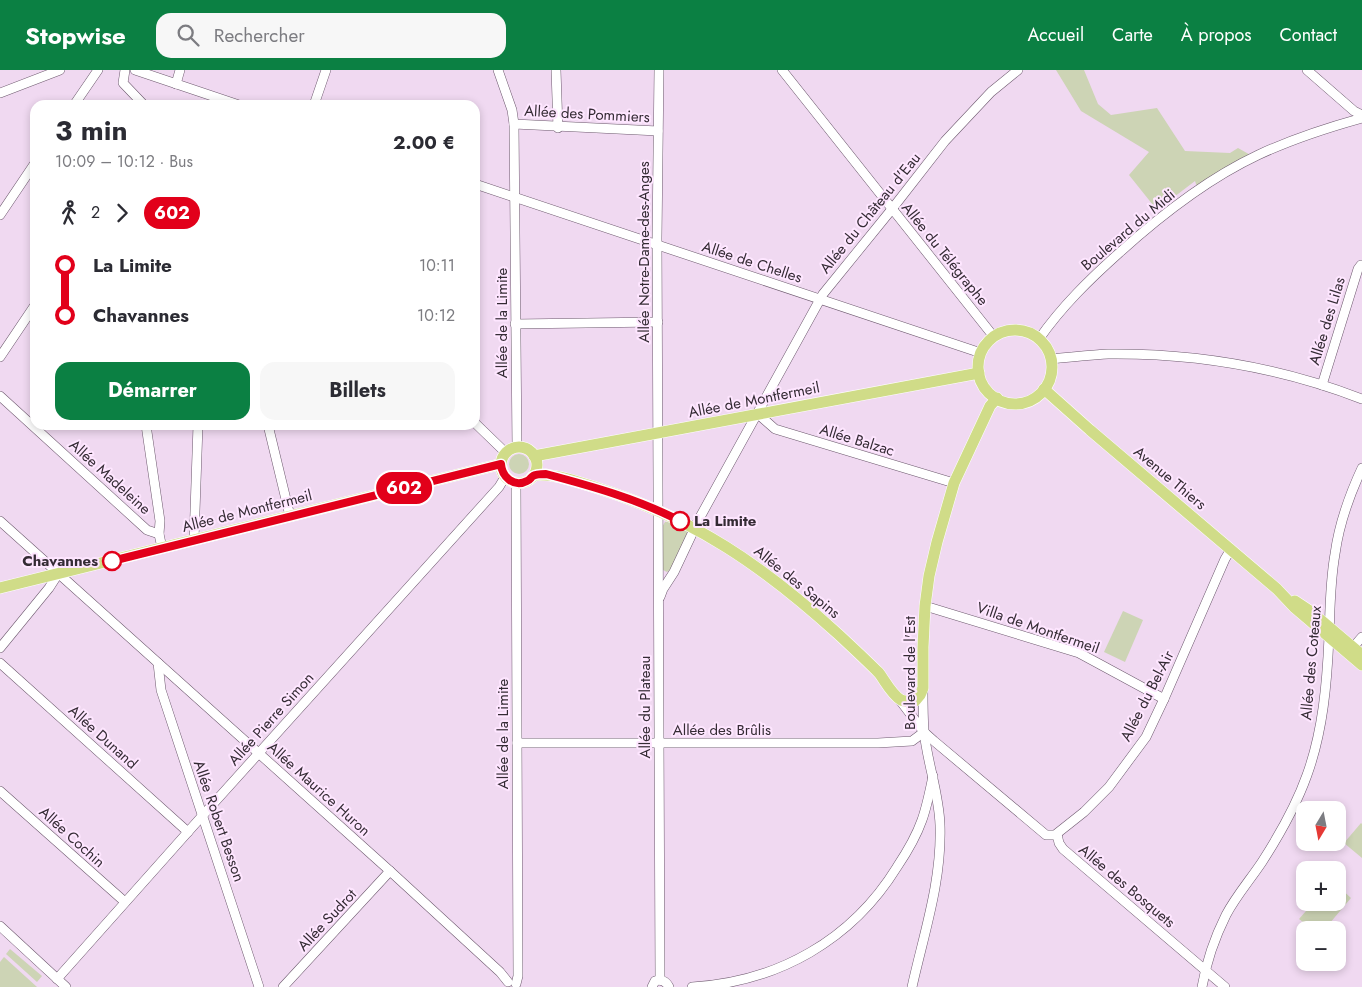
<!DOCTYPE html>
<html lang="fr">
<meta charset="utf-8">
<style>
body{margin:0;font-family:Jost,sans-serif;background:#f7f7f7;color:#2b2b33;height:100vh;display:flex;flex-direction:column;font-size:19px;white-space:nowrap}
*{box-sizing:border-box;margin:0}
p{font-size:16px;color:#7c7c81}
.icon{flex:none;width:28px;height:28px;fill:none;stroke:currentColor;stroke-width:2;stroke-linecap:round;stroke-linejoin:round}
.map{position:relative;flex:1;overflow:hidden}
.sheet{position:absolute;left:30px;top:30px;width:450px;height:330px;display:flex;flex-direction:column;background:#fff;border-radius:15px;box-shadow:0 2px 8px #0003}
.sheet>*{flex:none}
.badge{padding:0 10px;border-radius:16px;font-size:18px;line-height:32px}
.needle{width:32px;rotate:190deg}
.buttons{position:absolute;left:1296px;top:731px;display:grid;gap:10px}
.buttons a{display:grid;place-items:center;width:50px;height:50px;border-radius:10px;background:#fff;box-shadow:0 2px 8px #0003;font-size:25px}
.map>.badge{position:absolute;translate:-50% -50%;box-shadow:0 0 0 2px #fff}
.legs{display:flex;align-items:center;gap:8px;height:55px;padding:0 25px;font-size:16px}
.legs p{margin-inline-start:auto}
.headline{display:flex;align-items:center;justify-content:space-between;height:85px;padding:0 25px}
h1{font-size:28px;font-weight:700;line-height:38px}
.primary-button{display:flex;gap:10px;margin-top:auto;padding:10px 25px}
.primary-button a{flex:1;height:58px;border-radius:15px;background:#0b8043;color:#fff;font-size:20px;font-weight:700;line-height:58px;text-align:center}
.primary-button a+a{background:#f7f7f7;color:#2b2b33}
ul{padding:0 25px;list-style:none}
li{display:flex;align-items:center;gap:18px;height:50px;font-size:19px}
li i{display:grid;place-items:center;width:8px;height:100%;margin:0 6px;background:currentColor}
li i::after{content:'';width:12px;height:12px;margin:-6px;border:4px solid;border-radius:50%;background:#fff}
li p{margin-inline-start:auto}
li:first-child i{background:linear-gradient(#0000 50%,currentColor 0)}
li:last-child i{background:linear-gradient(currentColor 50%,#0000 0)}
header{display:flex;align-items:center;gap:30px;box-sizing:border-box;height:70px;padding:0 25px;background:#0b8043;color:#fff}
header strong{font-size:24px}
nav{display:flex;gap:28px;margin-inline-start:auto;font-size:18px}
.search{width:350px;height:45px;background:#f7f7f7;display:flex;align-items:center;gap:12px;box-sizing:border-box;padding:0 18px;border-radius:15px;color:#7c7c81;font-size:19px}
.map>svg:first-child{display:block}
.green{fill:#cdd4b5}
.lines{fill:none;stroke-linecap:round;stroke-linejoin:round}
.minor-casing{stroke:#6d596e;stroke-width:10}
.major-casing{stroke:#fff;stroke-width:12}
.minor{stroke:#fff;stroke-width:9}
.major{stroke:#d0dc88;stroke-width:11}
.line-1-casing{stroke:#fff;stroke-width:11}
.line-1{stroke:#e2001a;stroke-width:8}
.stop-1-dot{fill:#fff;stroke:#e2001a;stroke-width:2.5}
.labels{text-anchor:middle;dominant-baseline:central;stroke-width:4;stroke-linejoin:round;paint-order:stroke}
.street-label{font-size:15px;fill:#342b34;stroke:#fee6ff}
.stop-label{font-size:15px;font-weight:bold;fill:#342b34;stroke:#fee6ff;text-anchor:start}
</style>
<header>
<strong>Stopwise</strong>
<div class="search"><svg class="icon" aria-label="search" viewBox="0 0 24 24"><circle cx="10" cy="10" r="6"/><path d="M15 15l6 6"/></svg>Rechercher</div>
<nav><a>Accueil</a><a>Carte</a><a>À propos</a><a>Contact</a></nav>
</header>
<div class="map">
<svg width="1362" height="917" viewBox="0 0 1362 917">
<rect width="100%" height="100%" fill="#f0d9f1"/>
<g class="green">
<polygon points="1056,0 1084,0 1098,34 1111,45 1157,38 1185,81 1230,83 1238,78 1254,87 1198,120 1195,111 1157,140 1129,105 1149,82 1081,41"/>
<circle cx="519" cy="394" r="10"/>
<polygon points="670,451 687,461 688,465 671,499 667,502 663,500 662,457 665,452"/>
<polygon points="1123,541 1143,550 1125,592 1104,582"/>
<polygon points="1361,753 1362,754 1362,788 1344,773"/>
<polygon points="1338,816 1351,828 1324,860 1313,860 1299,849 1313,833 1338,832"/>
<polygon points="10,879 42,906 37,912 6,884"/>
<polygon points="4,887 37,917 0,917 0,892"/>
</g>
<g class="lines">
<defs>
<g id="minor">
<polyline points="125,0 123,13 144,35"/>
<polyline points="135,0 239,35"/>
<polyline points="498,0 512,40 514,54 517,378"/>
<polyline points="556,0 558,58"/>
<polyline points="659,0 657,168 660,910"/>
<polyline points="782,0 994,267"/>
<polyline points="1307,0 1354,41 1362,45"/>
<polyline points="176,14 180,0"/>
<polyline points="0,23 60,0"/>
<polyline points="74,35 98,0"/>
<polyline points="314,35 326,0"/>
<polyline points="514,54 658,61"/>
<polyline points="475,114 981,283"/>
<polyline points="0,145 35,93"/>
<polyline points="515,254 658,252"/>
<path d="M1039,269C1062,236 1090,209 1119,183C1161,145 1207,109 1258,85C1292,69 1326,58 1362,48"/>
<polyline points="0,287 35,235"/>
<path d="M1051,289C1070,287 1089,285 1108,284C1194,283 1282,298 1362,329"/>
<polyline points="1322,315 1358,199 1361,195"/>
<polyline points="0,326 147,460 159,464"/>
<polyline points="758,344 775,359 954,413"/>
<polyline points="475,353 506,383"/>
<polyline points="146,355 160,451 159,464 162,478"/>
<polyline points="268,355 290,446"/>
<polyline points="0,451 390,801 500,902 508,912"/>
<polyline points="194,470 198,355"/>
<polyline points="660,527 663,519 674,502 699,449 823,224 892,139 945,71 991,22 1018,0"/>
<polyline points="925,536 1079,583 1164,629"/>
<polyline points="0,578 49,518 58,504"/>
<polyline points="1349,582 1362,567"/>
<polyline points="0,593 188,762"/>
<polyline points="158,593 161,620 259,917"/>
<polyline points="899,629 924,662 934,671 1046,765 1055,765 1084,742 1109,717 1146,667 1164,629 1225,489 1231,479"/>
<polyline points="517,673 878,673 912,671 924,662"/>
<polyline points="0,721 125,832"/>
<polyline points="1057,764 1059,773 1063,779 1225,917"/>
<polyline points="0,856 66,917"/>
<polyline points="57,909 203,745 499,417 505,407"/>
<polyline points="516,914 518,906 516,413"/>
<polyline points="283,917 390,801"/>
<path d="M652,917L655,911C661,909 666,911 669,917"/>
<path d="M692,917C778,912 852,870 897,797C907,782 916,767 922,750C927,736 930,721 933,706"/>
<path d="M912,917C924,863 942,811 940,755C939,723 927,692 924,661C923,647 923,632 923,619"/>
<path d="M1202,917C1206,894 1215,867 1226,845C1236,826 1250,810 1262,792C1280,764 1296,736 1307,705C1323,661 1327,613 1329,567C1330,539 1330,512 1335,484C1339,454 1349,426 1362,398"/>
</g>
<g id="major">
<circle cx="1015" cy="297" r="37"/>
<polyline points="1044,319 1090,360 1277,519 1294,537 1362,595"/>
<circle cx="519" cy="395" r="18"/>
<polyline points="534,386 979,303"/>
<path d="M534,405C555,403 577,412 597,418C694,448 763,496 838,564C852,577 866,590 879,603C885,611 892,625 901,630C905,632 910,631 915,631L920,625L923,618V577L925,536L929,506L937,472L954,413L990,336L997,328"/>
<polyline points="0,518 501,394"/>
<polyline points="1295,531 1310,541 1362,585"/>
</g>
</defs>
<use href="#minor" class="minor-casing"/>
<use href="#major" class="major-casing"/>
<use href="#minor" class="minor"/>
<use href="#major" class="major"/>
</g>
<g class="lines">
<defs>
<path id="line-1" d="M112,491L501,394C502,407 514,418 527,411C530,410 531,407 533,406C536,404 542,404 546,404C591,416 638,429 680,451"/>
</defs>
<use href="#line-1" class="line-1-casing"/>
<use href="#line-1" class="line-1"/>
</g>
<g class="stop-1-dot">
<circle cx="680" cy="451" r="9"/>
<circle cx="112" cy="491" r="9"/>
</g>
<g class="labels">
<g class="street-label">
<text transform="translate(587 44) rotate(3)">Allée des Pommiers</text>
<text transform="translate(870 143) rotate(-51)">Allée du Château d'Eau</text>
<text transform="translate(1128 160) rotate(-40)">Boulevard du Midi</text>
<text transform="translate(644 182) rotate(-90)">Allée Notre-Dame-des-Anges</text>
<text transform="translate(945 184) rotate(51)">Allée du Télégraphe</text>
<text transform="translate(752 192) rotate(18)">Allée de Chelles</text>
<text transform="translate(1327 251) rotate(-73)">Allée des Lilas</text>
<text transform="translate(502 253) rotate(-90)">Allée de la Limite</text>
<text transform="translate(754 330) rotate(-11)">Allée de Montfermeil</text>
<text transform="translate(857 370) rotate(17)">Allée Balzac</text>
<text transform="translate(110 407) rotate(42)">Allée Madeleine</text>
<text transform="translate(1170 408) rotate(40)">Avenue Thiers</text>
<text transform="translate(247 441) rotate(-14)">Allée de Montfermeil</text>
<text transform="translate(797 512) rotate(39)">Allée des Sapins</text>
<text transform="translate(1038 558) rotate(19)">Villa de Montfermeil</text>
<text transform="translate(1311 593) rotate(-85)">Allée des Coteaux</text>
<text transform="translate(910 603) rotate(-90)">Boulevard de l'Est</text>
<text transform="translate(1147 626) rotate(-63)">Allée du Bel-Air</text>
<text transform="translate(645 637) rotate(-90)">Allée du Plateau</text>
<text transform="translate(271 649) rotate(-48)">Allée Pierre Simon</text>
<text x="722" y="660">Allée des Brûlis</text>
<text transform="translate(503 664) rotate(-90)">Allée de la Limite</text>
<text transform="translate(103 667) rotate(42)">Allée Dunand</text>
<text transform="translate(319 719) rotate(42)">Allée Maurice Huron</text>
<text transform="translate(219 751) rotate(71)">Allée Robert Besson</text>
<text transform="translate(72 767) rotate(42)">Allée Cochin</text>
<text transform="translate(1127 816) rotate(40)">Allée des Bosquets</text>
<text transform="translate(327 850) rotate(-47)">Allée Sudrot</text>
</g>
<g class="stop-label">
<text x="694" y="451">La Limite</text>
<text x="98" y="491" text-anchor="end">Chavannes</text>
</g>
</g>
</svg>
<div class="buttons">
<a><svg class="needle" viewBox="-14 -14 28 28"><path d="M0-13l5 13h-10z" fill="#e53935"/><path d="M0 13l5-13h-10z" fill="#7c7c81"/></svg></a>
<a>+</a>
<a>−</a>
</div>
<b class="badge" style="left:404px;top:418px;background:#e2001a;color:#fff">602</b>
<section class="sheet">
<div class="headline"><div><h1>3 min</h1><p>10:09 – 10:12 · Bus</p></div><b>2.00 €</b></div>
<div class="legs"><svg class="icon" aria-label="walk" viewBox="0 0 24 24"><circle cx="13" cy="4" r="2"/><path d="M13 8l-2 6 4 7M11 14l-3 7M7 12l3-4h3l4 4"/></svg>2<svg class="icon" aria-label="forward" viewBox="0 0 24 24"><path d="M9 5l7 7-7 7"/></svg><b class="badge" style="background:#e2001a;color:#fff">602</b></div>
<ul>
<li><i style="color:#e2001a"></i><b>La Limite</b><p>10:11</p></li>
<li><i style="color:#e2001a"></i><b>Chavannes</b><p>10:12</p></li>
</ul>
<div class="primary-button"><a>Démarrer</a><a>Billets</a></div>
</section>
</div>
